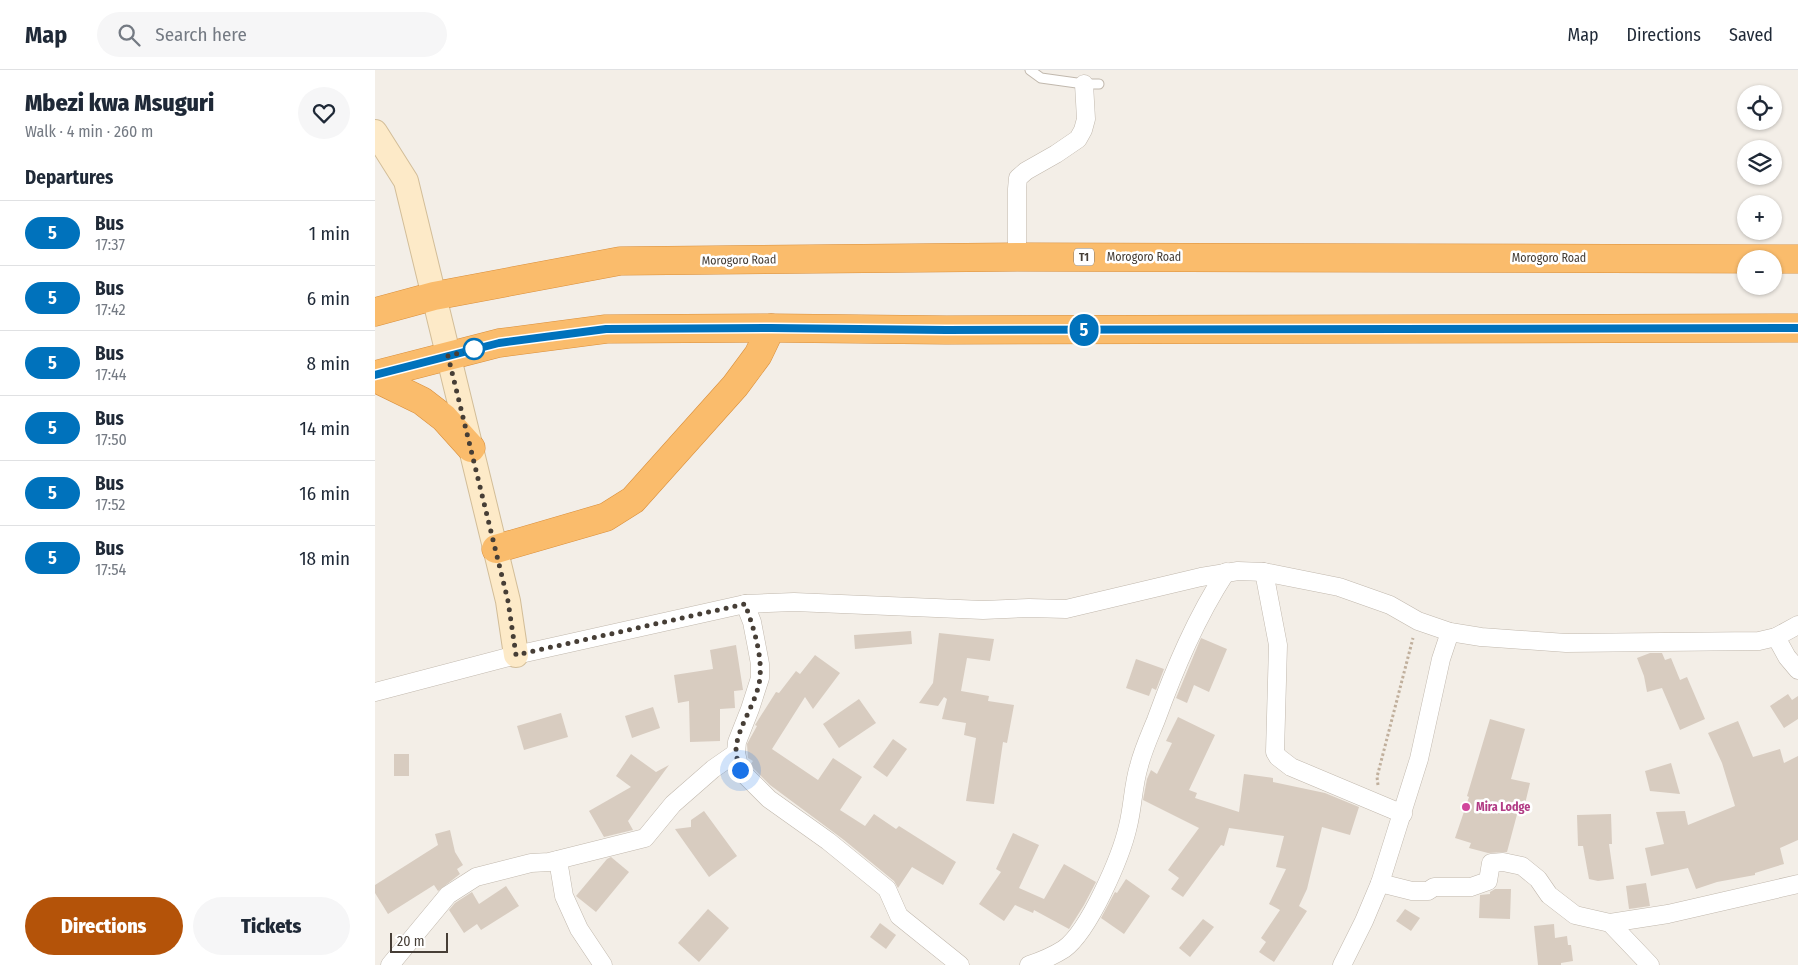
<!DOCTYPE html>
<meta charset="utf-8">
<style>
body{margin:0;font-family:"Fira Sans Condensed",sans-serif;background:#f6f6f7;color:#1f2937;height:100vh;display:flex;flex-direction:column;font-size:19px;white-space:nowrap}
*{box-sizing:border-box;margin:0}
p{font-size:16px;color:#747a83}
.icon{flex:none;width:28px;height:28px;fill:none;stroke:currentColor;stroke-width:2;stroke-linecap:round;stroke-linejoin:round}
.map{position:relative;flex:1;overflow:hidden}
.details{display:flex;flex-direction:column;background:#fff;width:375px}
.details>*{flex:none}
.badge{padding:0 10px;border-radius:16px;font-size:18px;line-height:32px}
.fabs{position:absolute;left:1362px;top:15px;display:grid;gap:10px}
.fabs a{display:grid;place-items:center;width:45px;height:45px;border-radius:50%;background:#fff;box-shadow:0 1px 4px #0004;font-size:25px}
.scale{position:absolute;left:15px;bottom:12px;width:58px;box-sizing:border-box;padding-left:5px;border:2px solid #463e36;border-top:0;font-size:14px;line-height:18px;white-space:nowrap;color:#463e36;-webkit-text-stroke:4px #fff;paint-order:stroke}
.you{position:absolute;width:25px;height:25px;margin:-12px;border:4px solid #fff;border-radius:50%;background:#1a73e8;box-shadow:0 0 0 8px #1a73e833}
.map>.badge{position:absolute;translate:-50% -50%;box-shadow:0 0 0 2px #fff}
h2{padding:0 25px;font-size:19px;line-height:45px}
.round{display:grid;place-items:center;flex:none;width:52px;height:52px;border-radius:26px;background:#f6f6f7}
.head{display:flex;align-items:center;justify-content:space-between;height:85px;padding:0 25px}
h1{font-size:24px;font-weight:800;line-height:38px}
.button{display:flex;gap:10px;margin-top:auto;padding:10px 25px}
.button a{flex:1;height:58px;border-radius:30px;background:#b45309;color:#fff;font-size:20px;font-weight:800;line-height:58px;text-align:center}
.button a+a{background:#f6f6f7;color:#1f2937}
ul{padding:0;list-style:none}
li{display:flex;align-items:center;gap:15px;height:65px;padding:0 25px;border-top:1px solid #e0e1e3}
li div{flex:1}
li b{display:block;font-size:19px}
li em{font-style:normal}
li .badge{min-width:55px;font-weight:700;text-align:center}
header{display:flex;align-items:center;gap:30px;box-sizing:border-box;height:70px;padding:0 25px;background:#fff;border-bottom:1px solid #e0e1e3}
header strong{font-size:24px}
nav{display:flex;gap:28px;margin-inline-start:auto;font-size:18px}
.search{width:350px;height:45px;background:#f6f6f7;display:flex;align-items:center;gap:12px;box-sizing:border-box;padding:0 18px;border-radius:28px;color:#747a83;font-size:19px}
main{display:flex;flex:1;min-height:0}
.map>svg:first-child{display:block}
.building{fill:#d8ccc0}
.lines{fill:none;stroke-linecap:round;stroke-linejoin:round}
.lane-casing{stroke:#c1b8ad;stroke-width:11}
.street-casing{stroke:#c1b8ad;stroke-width:19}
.secondary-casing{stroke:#d2bd98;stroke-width:26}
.highway-casing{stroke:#d98f3c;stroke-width:29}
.path{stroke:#c0af9c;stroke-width:3;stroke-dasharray:2.5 2.5;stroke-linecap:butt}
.lane{stroke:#fff;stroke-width:9}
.street{stroke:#fff;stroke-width:18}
.secondary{stroke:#fdeac8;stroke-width:24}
.highway{stroke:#fabc6c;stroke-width:28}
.line-casing{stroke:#fff;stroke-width:11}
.line{stroke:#0072bc;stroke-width:8}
.walk{stroke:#463e36;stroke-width:5;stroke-dasharray:0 9}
.stop-dot{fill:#fff;stroke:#0072bc;stroke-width:2.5}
.hotel-dot{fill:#d1479c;stroke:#fff;stroke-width:2}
.labels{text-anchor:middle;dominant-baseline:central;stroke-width:5;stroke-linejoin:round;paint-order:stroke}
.shield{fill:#fff;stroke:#7e7872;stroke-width:1}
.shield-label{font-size:11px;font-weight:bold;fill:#463e36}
.street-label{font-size:12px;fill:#463e36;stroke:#fff}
.hotel-label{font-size:12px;font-weight:bold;fill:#b23c85;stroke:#fff;text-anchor:start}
</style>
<header>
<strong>Map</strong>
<div class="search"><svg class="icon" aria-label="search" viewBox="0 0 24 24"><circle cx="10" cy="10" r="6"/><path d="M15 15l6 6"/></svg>Search here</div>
<nav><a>Map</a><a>Directions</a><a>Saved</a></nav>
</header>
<main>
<section class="details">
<div class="head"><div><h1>Mbezi kwa Msuguri</h1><p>Walk · 4 min · 260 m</p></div><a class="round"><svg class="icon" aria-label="heart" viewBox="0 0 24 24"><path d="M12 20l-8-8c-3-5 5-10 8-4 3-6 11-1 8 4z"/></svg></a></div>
<h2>Departures</h2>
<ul>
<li><span class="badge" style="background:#0072bc;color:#fff">5</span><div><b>Bus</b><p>17:37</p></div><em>1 min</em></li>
<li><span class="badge" style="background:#0072bc;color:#fff">5</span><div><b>Bus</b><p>17:42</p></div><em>6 min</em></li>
<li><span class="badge" style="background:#0072bc;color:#fff">5</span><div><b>Bus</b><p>17:44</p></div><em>8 min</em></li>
<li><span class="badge" style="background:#0072bc;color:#fff">5</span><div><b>Bus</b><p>17:50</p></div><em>14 min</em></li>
<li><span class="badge" style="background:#0072bc;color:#fff">5</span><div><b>Bus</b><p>17:52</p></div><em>16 min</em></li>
<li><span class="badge" style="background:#0072bc;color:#fff">5</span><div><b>Bus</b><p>17:54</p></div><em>18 min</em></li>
</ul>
<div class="button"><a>Directions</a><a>Tickets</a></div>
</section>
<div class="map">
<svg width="1423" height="895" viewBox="0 0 1423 895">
<rect width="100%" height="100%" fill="#f3eee7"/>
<g class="building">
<polygon points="536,561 537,574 480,579 479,565"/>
<polygon points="564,563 619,569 615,591 592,588 586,621 614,626 613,631 639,635 632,673 628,672 619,734 591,731 601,668 589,665 591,653 567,649 572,629 569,627 563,636 544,633 558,613"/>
<polygon points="826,568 852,579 834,622 819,615 812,633 801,628"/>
<polygon points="361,575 368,620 359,621 360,638 345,639 345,671 315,672 314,631 303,633 299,605 338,599 335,580"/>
<polygon points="1275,583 1287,583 1290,590 1296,588 1305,610 1312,607 1330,649 1305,660 1287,618 1272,622 1269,606 1262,588"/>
<polygon points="440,585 465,603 438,639 430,627 397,679 443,710 458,688 487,707 465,740 490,756 499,744 521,759 524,756 581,792 568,815 537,797 523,818 519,811 469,770 395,715 375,695 378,691 373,688 372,674 382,656 380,655 401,622 404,623 421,601 425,604"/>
<polygon points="761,589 789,599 781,620 777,618 774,626 751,618"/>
<polygon points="1413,624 1417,630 1423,626 1423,649 1409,658 1395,636"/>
<polygon points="484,629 501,653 464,678 448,654"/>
<polygon points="278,637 285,658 257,668 250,646"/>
<polygon points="186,643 193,667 149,680 142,656"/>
<polygon points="803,647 840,665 814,720 822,723 820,728 864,742 869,704 898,708 898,712 950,723 984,737 975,765 947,757 932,819 924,836 932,841 899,892 884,882 891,872 886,868 905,840 894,834 911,799 901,797 909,766 854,758 849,776 846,775 808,827 796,819 804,808 793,800 824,758 768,730 772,709 776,700 782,704 797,673 791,671"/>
<polygon points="1115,649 1150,659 1136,709 1155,713 1149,738 1144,737 1132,782 1113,783 1094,778 1096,773 1080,768 1094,727 1092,726"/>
<polygon points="1363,651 1378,687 1405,679 1409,693 1423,686 1423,770 1405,778 1409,794 1380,803 1380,805 1342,812 1321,819 1313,798 1276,806 1270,778 1289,774 1281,742 1310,741 1313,755 1360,736 1347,693 1333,663"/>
<polygon points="518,669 532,679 512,707 498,697"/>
<rect x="19" y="684" width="15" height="22"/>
<polygon points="256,684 281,702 294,695 253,751 258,760 229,767 214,741 256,717 241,706"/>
<polygon points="1296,693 1305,724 1275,721 1270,701"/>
<polygon points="329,741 362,786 334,807 300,759 316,757 316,750"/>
<polygon points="1236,744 1237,774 1234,774 1239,809 1223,811 1214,809 1208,776 1203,776 1202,745"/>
<polygon points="75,760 80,782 88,795 82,799 85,804 63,821 59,815 13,844 0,823 0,815 63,775 60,764"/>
<polygon points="638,763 664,775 644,818 669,829 689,794 721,812 709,835 694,859 659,840 658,843 640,835 629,851 604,834 626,802 621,799"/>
<polygon points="236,787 254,802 221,842 201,826 232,789"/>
<polygon points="751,809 775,826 749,864 726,848 740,822 742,823"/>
<polygon points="1271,813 1275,836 1254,839 1251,816"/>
<polygon points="131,816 144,836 106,860 102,854 89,863 74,840 80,833 97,822 104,834"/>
<polygon points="1120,819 1136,819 1135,849 1104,848 1105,825 1115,824 1115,822"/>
<polygon points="333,839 354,858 324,892 303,873"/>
<polygon points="1030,839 1045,848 1036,861 1021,851"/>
<polygon points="828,849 839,857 815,887 804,878"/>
<polygon points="505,853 521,865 511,879 495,867"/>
<polygon points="1179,854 1180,868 1192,866 1193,875 1196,875 1198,891 1186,893 1186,895 1163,895 1159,856"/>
</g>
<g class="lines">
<defs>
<polyline id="lane" points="655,0 666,8 709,14 724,14"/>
<g id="street">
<polyline points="642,187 642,119 643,108 651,101 681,84 703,69 708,60 711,49 709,14"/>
<polyline points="889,502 903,575 900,682 903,687 916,697 1028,744"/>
<polyline points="370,534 377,552 382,578 385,594 385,608 375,639 362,672 361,683 365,700 394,729 453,771 512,819 524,846 585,895"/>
<polyline points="1401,567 1412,587 1423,600"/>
<polyline points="0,622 141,585 370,534 419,532 608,540 654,538 691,539 826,507 863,501 889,502 964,517 1015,535 1043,551 1075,562 1106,567 1191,573 1384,571 1401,567 1423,555"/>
<polyline points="183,790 189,826 204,859 228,895"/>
<polyline points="1005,813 1044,689 1066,589 1075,562"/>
<polyline points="1235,853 1293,844 1423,814"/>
<polyline points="15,895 73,825 101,807 156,793 174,792 270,768 298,734 338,699 361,683"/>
<path d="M654,895C666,891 678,886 689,879C714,861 746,787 753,756C758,736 758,715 764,696C768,680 775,665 781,650C800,598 821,548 851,502"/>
<polyline points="967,895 989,851 1005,813 1037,821 1053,821 1059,817 1096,817 1113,811 1116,793 1128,792 1147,796 1163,809 1174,825 1200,845 1235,853 1275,895"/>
</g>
<polyline id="secondary" points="0,62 31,111 133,531 141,585"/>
<g id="highway">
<polyline points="0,242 59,226 245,191 642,187 1423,189"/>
<polyline points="0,305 124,273 231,259 396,258 571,260 1423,258"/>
<polyline points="0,308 47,331 69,348 96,378"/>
<polyline points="121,479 231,447 258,430 360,316 383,285 396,258"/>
</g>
</defs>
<use href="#lane" class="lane-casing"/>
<use href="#street" class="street-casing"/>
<use href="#secondary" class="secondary-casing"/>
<use href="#highway" class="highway-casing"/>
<polyline class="path" points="1003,715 1002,707 1038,568"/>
<use href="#lane" class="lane"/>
<use href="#street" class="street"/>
<use href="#secondary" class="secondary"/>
<use href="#highway" class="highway"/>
</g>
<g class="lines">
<defs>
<polyline id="line" points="0,305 124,273 231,259 396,258 571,260 1423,258"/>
</defs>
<use href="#line" class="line-casing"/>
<use href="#line" class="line"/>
<path class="walk" d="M99,279L73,286L133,531L141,585L370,534C378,556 387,583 385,607C383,632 361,658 361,681C361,687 364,694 365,700"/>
</g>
<circle class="stop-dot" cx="99" cy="279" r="10"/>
<circle class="hotel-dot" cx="1091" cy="737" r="5"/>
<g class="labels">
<rect class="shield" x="699" y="178.5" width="20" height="17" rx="4"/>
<g class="shield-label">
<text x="709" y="187">T1</text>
</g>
<g class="street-label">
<text x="769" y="187">Morogoro Road</text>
<text x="1174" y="188">Morogoro Road</text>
<text transform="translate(364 190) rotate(-1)">Morogoro Road</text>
</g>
<g class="hotel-label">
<text x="1101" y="737">Mira Lodge</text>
</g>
</g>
</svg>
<div class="fabs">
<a><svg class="icon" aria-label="locate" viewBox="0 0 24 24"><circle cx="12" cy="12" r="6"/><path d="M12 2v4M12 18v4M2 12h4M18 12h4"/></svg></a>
<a><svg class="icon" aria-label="layers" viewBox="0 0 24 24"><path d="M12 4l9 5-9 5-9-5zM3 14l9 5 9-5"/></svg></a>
<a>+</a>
<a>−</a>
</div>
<div class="scale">20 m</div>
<div class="you" style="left:365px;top:700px"></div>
<b class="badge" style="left:709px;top:260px;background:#0072bc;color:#fff">5</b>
</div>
</main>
